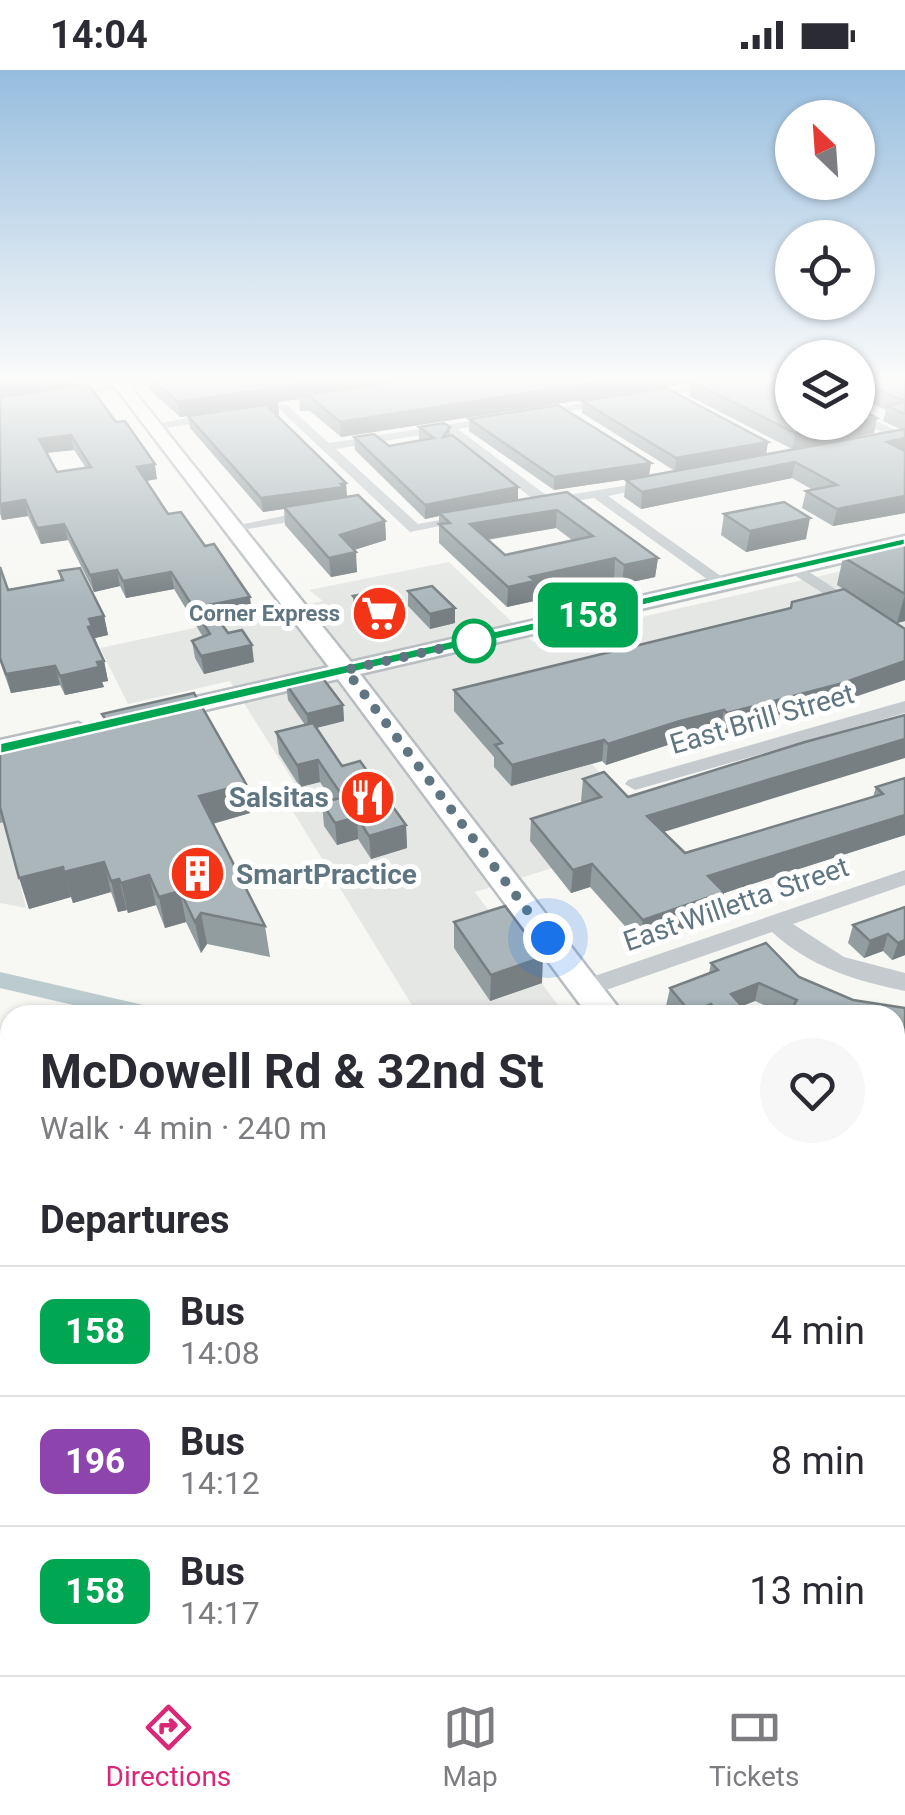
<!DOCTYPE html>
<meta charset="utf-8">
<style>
body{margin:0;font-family:Roboto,sans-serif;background:#f7f7f7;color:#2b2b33;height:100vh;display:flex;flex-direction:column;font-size:38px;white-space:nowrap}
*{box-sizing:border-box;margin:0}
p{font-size:32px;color:#7c7c81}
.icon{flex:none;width:55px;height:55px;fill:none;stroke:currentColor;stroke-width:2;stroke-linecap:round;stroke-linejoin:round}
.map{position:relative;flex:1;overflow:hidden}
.panel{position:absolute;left:0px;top:935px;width:905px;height:670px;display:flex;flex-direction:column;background:#fff;border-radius:30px 30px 0 0;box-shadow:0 2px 8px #0004}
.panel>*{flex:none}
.badge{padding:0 20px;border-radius:15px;font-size:35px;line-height:65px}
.needle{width:65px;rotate:335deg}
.buttons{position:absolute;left:775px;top:30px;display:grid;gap:20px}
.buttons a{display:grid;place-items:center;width:100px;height:100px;border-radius:50%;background:#fff;box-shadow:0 2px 8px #0004;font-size:50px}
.you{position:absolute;width:50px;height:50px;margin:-25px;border:8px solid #fff;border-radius:50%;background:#1a73e8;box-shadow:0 0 0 15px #1a73e833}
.map>.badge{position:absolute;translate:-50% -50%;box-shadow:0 0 0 5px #fff}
h2{padding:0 40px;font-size:38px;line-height:90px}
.round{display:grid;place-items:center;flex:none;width:105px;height:105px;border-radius:52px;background:#f7f7f7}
.summary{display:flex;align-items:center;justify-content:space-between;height:170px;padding:0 40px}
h1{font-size:48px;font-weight:700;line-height:75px}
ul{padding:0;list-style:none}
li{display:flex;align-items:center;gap:30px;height:130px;padding:0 40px;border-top:2px solid #e1e1e2}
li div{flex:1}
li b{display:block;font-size:38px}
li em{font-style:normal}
li .badge{min-width:110px;font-weight:700;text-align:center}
.status{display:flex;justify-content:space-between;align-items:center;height:70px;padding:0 50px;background:#fff;direction:ltr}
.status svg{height:28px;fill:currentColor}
.menu{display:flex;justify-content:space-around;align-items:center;height:140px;border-top:2px solid #e1e1e2;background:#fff;font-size:28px;color:#7c7c81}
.menu a{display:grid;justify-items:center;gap:5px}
.menu .current{color:#db2777}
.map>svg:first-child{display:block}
.built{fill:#e5e7e5}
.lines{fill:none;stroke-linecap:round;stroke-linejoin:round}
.canal{fill:#bccbce;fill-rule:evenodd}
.major-casing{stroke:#b7bdc0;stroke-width:5}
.minor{fill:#c4cacd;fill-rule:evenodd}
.major{fill:#fff;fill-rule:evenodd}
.wall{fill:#929da0;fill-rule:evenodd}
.shaded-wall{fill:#777f82}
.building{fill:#aab6ba;stroke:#777f82;stroke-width:2.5;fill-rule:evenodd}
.line{fill:#00a651;stroke:#fff;stroke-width:2.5}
.walk{stroke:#5f7682;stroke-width:10;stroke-dasharray:0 18}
.stop-dot{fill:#fff;stroke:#00a651;stroke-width:5}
.labels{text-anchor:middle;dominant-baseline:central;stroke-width:10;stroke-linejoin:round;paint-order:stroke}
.far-poi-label{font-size:22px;font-weight:bold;fill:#5f7682;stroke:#fff;text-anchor:end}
.street-label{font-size:28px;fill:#5f7682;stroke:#fff}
.poi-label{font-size:28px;font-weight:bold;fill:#5f7682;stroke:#fff;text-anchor:end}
</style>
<div class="status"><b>14:04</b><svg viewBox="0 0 49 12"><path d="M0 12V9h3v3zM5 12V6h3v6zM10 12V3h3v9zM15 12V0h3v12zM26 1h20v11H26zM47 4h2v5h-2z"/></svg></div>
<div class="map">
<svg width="905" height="1605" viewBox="0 0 905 1605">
<rect width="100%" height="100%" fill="#f7f7f4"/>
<g class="built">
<polygon points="449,492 533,572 881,492 905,506 905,576 574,675 616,720 574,733 614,779 475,822 565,945 418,945 281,722 297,717 230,611 128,634 100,578 323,531 309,520"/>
<polygon points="0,738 4,752 26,838 0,833"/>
</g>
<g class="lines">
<g class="canal">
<polygon points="0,902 152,937 160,939 163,945 116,945 0,918"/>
<polygon points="895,1076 905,1078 905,1100 895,1098"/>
</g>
<defs>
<g id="major">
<polygon points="110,310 125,310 351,592 905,466 905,478 360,604 624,945 588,945 338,609 162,650 153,647 149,642 153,637 329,597"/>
<polygon points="78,653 91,661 87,666 0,686 0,670"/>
<polygon points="895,1286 905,1290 905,1343 895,1339"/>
</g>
</defs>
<use href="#major" class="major-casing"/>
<g class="minor">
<polygon points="153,310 185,310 63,327 57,324"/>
<polygon points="726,310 751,310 645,329 639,326"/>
<polygon points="613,328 617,333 536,347 530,343"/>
<polygon points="279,335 287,335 329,373 503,346 503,352 458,359 550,428 659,410 659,416 608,426 732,514 718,517 594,428 542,436 445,361 336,379 418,454 467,445 474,449 410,462 279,339"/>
<polygon points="218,342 222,343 222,349 152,360 146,356"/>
<polygon points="858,343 905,364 905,373 858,351"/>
<polygon points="312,440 317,441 317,447 236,461 229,457"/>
<polygon points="788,495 798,495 905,563 905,575 788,501"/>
<polygon points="905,631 905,643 642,718 635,720 625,714 628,710"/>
<path d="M905,800V815L793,854L844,887L905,903V921C856,911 810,897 772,862L586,927L577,924L573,918L577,912Z"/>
<polygon points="0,973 10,975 10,995 0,993"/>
<polygon points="895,1584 905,1605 863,1605 859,1595 895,1595"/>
<polygon points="476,1595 517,1595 522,1605 480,1605"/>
</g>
<use href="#major" class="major"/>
</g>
<g class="wall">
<path d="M0,310L78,315L157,409L146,411L168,444L252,544L219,551L254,592L204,604L195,588L192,571L203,567L174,519L126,528L120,516L94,522L68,470L41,474L28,446L2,450L0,444ZM74,380L86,398L57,402L47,383Z"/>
<polygon points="148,310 786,310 792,352 877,348 874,363 792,379 689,326 691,313 341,367 310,341 300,341 299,329 180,347 149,319"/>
<polygon points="858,310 905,310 905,443 833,456 802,438 806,421 813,420 792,408 641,439 624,427 626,410 647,406 554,420 469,361 469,349 649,406 902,360 883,351 886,340 858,327"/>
<polygon points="582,331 768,372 766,384 675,401 582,343"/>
<polygon points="278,333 279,345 277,346 347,426 385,451 386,470 354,480 357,502 331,507 285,455 284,439 263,442 190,358 188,346"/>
<path d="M419,357H450V366L518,417V430L567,422L658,488L655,507L622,514L614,508L535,525L534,531L507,537L439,473V446L425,449L355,380L354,367L389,376L421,371L419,369ZM556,458L572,470L505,485L488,470Z"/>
<polygon points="724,444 806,469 746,482 721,465"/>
<polygon points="905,474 905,551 897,553 837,633 724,664 720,661 677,672 606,695 602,691 511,716 494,697 494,687 454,641 454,620 791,539 843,519 837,515 843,487"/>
<polygon points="0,497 8,520 61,511 59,501 104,546 108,565 95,568 104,591 108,611 102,612 104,617 65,625 60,615 11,623 0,592"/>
<polygon points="408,521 455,553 430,559 408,536"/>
<polygon points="353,526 402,531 403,546 366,554 354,541"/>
<polygon points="286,614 343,635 344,651 316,658 342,696 406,755 407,778 371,789 358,769 337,775 324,756 322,733 332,730 320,712 300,717 279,684 276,662 305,655 288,630"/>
<polygon points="102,644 250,743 213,754 265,856 270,887 207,874 201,883 186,852 165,858 156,835 128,843 127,840 118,842 111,822 73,833 71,827 29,839 4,752 0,753 0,674 5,678 39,670 104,650"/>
<polygon points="905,708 905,765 724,823 720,846 640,873 590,817 571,823 530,771 531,749 583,733 581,731 583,709 664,762 685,783 873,727 876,717"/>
<polygon points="905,837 905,885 892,890 883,881 864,888 848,873 853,855"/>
<polygon points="454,852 542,913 490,931 454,878"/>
<polygon points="711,893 799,907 853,930 905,938 905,981 895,980 895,945 786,945 755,931 742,936 746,945 674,945 666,936 670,918 709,903"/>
<polygon points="587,1595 668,1595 673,1605 592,1605"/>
</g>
<g class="shaded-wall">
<polygon points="0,310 77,310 78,316 0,327"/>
<polygon points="327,310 424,310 299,326 299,329 180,347 178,332"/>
<polygon points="610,310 717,310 691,311 691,313 341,367 340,352"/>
<polygon points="278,333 279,345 268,348 267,336"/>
<polygon points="877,348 874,363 792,379 795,363"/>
<polygon points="71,365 74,380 42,383 39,369"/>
<polygon points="905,368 905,383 887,372"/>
<polygon points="768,372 766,384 675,401 676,388"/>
<polygon points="795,392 792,408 641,439 642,422"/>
<polygon points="651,393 649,406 554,420 554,407"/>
<polygon points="155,394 157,409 140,412 137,397"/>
<polygon points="346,413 347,426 344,430 263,442 261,428"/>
<polygon points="518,417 518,431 439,443 439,446 425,449 425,435"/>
<polygon points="905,426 905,443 833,456 837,439"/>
<polygon points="25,430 28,446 2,450 0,434"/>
<polygon points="557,440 556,458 469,472 470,454"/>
<polygon points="810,448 806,469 746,482 750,461"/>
<polygon points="385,451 386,470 341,484 340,465"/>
<polygon points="64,454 68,470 41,474 37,458"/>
<polygon points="356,482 357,502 331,507 329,488"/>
<polygon points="615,488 614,508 535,525 534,531 507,537 508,517 530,507"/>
<polygon points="658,488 655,507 622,514 624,495"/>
<polygon points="117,500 120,516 94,522 90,505"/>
<polygon points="171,502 174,519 126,528 123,511"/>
<polygon points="905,524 905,551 897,553"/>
<polygon points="250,527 252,544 210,553 208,535"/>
<polygon points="402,531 403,546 366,554 365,539"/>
<polygon points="455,538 455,553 430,559 430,544"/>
<polygon points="104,546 108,565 95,568 97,575 88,557 89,549"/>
<polygon points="252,575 254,592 204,604 201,586"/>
<polygon points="104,591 108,611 102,612 104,617 65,625 60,606"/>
<polygon points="905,591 905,610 837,633 724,664 727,643"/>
<polygon points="55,596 60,615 11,623 6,604"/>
<polygon points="343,635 344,651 308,660 307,644"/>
<polygon points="724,640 720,661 677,672 606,695 608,674 680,651"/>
<polygon points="905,669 905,688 644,768 647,746"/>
<polygon points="604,670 602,691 511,716 512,695"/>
<polygon points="318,690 320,712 300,717 297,695"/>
<polygon points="246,714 250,743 204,756 199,726"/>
<polygon points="905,745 905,765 724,823 720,846 640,873 643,850 708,806"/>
<polygon points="357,747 358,769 337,775 335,753"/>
<polygon points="406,755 407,778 371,789 369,766"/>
<polygon points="104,792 111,822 73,833 64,802"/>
<polygon points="592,794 590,817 571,823 573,800"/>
<polygon points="63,797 71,827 29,839 19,808"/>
<polygon points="149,805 156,835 128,843 121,813"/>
<polygon points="119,809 127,840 118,842 111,811"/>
<polygon points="180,821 186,852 165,858 159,827"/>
<polygon points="201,843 207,874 201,883 195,852"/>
<polygon points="888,864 883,881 864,888 870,871"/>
<polygon points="905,870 905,885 892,890 898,873"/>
<polygon points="543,887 542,913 490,931 491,905"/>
<polygon points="759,913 755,931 727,942 731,924"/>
<polygon points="711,934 709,945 690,945 690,942"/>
<polygon points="10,1535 10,1553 6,1555 0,1546 0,1539"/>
<polygon points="86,1595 91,1595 93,1605 87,1605"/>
</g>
<g class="building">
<polygon points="153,310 327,310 178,332"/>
<polygon points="407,310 610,310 340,352 309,326 299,326"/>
<polygon points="698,310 783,310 792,314 792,352 853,352 795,363 691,311"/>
<polygon points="858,310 905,310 905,331 858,311"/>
<path d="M88,314L116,352L125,351L155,394L137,397L168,444L181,442L205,476L214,474L250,527L208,535L228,563L242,560L252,575L201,586L192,571L210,564L171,502L123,511L117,500L90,505L64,454L37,458L25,430L0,434V327ZM71,365L91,397L57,402L39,369Z"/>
<polygon points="666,318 768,372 676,388 582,331"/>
<polygon points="905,332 905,344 887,336"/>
<polygon points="278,333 267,336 346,413 341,414 344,417 261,428 188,346"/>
<polygon points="558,335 651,393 554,407 469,349"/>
<polygon points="861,340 877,348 858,352 858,341"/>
<polygon points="444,353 450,357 443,367 452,365 518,417 425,435 354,367 374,364 389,376 434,368 419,357"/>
<polygon points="905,359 905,368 887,372 905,381 905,426 837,439 806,421 837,415 795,392 642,422 626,410"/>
<path d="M567,422L658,488L624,495L615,488L530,507L535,511L508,517L439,454L450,453L439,443ZM557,440L593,466L505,485L470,454Z"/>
<polygon points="358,425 385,451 340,465 356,482 329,488 284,437"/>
<polygon points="784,432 810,448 750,461 724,444"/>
<polygon points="904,473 905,474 905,524 843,487"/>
<polygon points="0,497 8,520 63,510 59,501 80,498 104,546 89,549 92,556 88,557 104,591 97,592 99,597 60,606 55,596 6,604 0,588"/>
<polygon points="432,516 455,538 430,544 408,521"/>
<polygon points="390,518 402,531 365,539 353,526"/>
<polygon points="844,519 905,559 905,591 843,613 727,643 724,640 680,651 608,674 604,670 512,695 495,675 502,673 454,620 791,538 792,532"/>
<polygon points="321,606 343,635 307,644 286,614"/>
<polygon points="194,623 246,714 199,726 265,856 201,843 195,852 180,821 159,827 149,805 121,813 119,809 111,811 104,792 64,802 63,797 19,808 0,737 0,674 4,673 5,678 39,670 38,667 106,650 102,644"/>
<polygon points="905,645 905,669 647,746 685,783 883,724 876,717 905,708 905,745 708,806 724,822 643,850 592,794 573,800 531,749 601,727 583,709 604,702 628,727 805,672"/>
<polygon points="313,653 342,696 360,691 406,755 369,766 357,747 335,753 322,733 343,727 318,690 297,695 276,662"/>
<polygon points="505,836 543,887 491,905 454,852"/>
<polygon points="905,837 905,870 898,873 888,864 870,871 853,855"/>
<polygon points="766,873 799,907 853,930 905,938 905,962 896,961 896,970 895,970 895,945 790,945 788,944 797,930 759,913 731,924 747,942 740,945 721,945 711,934 690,942 670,918 718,900 711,893"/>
<polygon points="3,1217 6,1231 10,1229 10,1535 0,1539 0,1218"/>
<polygon points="10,1576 10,1595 86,1595 87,1605 4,1605 0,1581"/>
<polygon points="307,1595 407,1595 410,1605 288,1605"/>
<polygon points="596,1595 668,1595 673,1605 601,1605"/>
<polygon points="728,1597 733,1605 715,1605"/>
</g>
<linearGradient id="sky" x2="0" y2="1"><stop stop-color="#96bdde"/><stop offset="0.58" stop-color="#fbfbfa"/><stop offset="1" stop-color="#fbfbfa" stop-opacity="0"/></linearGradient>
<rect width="905" height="534" fill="url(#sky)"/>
<polygon class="line" points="905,468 905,475 0,684 0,673"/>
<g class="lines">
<polyline class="walk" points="474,571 346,600 548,868"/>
</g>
<defs>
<symbol id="supermarket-disc" viewBox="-11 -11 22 22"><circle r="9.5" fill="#f43417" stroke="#fff"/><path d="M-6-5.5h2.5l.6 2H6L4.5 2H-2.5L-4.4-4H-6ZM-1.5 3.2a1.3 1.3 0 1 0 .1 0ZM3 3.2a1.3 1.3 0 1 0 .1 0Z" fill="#fff"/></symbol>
<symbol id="restaurant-disc" viewBox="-11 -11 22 22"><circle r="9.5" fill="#f43417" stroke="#fff"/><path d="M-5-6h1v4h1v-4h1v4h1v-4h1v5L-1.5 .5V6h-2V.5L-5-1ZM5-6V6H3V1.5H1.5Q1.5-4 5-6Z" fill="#fff"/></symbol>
<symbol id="building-disc" viewBox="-11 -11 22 22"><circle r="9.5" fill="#f43417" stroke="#fff"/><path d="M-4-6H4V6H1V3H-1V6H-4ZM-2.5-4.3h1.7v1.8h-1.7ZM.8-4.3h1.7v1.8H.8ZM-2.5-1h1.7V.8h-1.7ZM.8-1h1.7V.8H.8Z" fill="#fff"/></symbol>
</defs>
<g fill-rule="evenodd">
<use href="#supermarket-disc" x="348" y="512" width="63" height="63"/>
<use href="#restaurant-disc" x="336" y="696" width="63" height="63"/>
<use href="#building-disc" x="166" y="772" width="63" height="63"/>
</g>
<circle class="stop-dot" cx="474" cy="571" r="20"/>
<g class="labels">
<g class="far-poi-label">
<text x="340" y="543">Corner Express</text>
</g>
<g class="street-label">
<text transform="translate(762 649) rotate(-16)">East Brill Street</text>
<text transform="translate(736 834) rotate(-19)">East Willetta Street</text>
</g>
<g class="poi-label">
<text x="329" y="727">Salsitas</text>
<text x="236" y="804" text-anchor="start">SmartPractice</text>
</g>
</g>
</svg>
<div class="buttons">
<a><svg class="needle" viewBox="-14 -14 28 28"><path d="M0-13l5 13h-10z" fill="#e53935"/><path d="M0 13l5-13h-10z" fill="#7c7c81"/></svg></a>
<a><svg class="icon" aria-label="locate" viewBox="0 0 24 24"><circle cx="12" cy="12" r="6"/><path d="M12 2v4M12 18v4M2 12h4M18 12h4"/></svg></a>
<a><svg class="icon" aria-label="layers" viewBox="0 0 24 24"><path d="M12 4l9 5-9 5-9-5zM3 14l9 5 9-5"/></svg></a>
</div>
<div class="you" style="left:548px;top:868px"></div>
<b class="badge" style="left:588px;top:545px;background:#00a651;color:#fff">158</b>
<section class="panel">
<div class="summary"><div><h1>McDowell Rd &amp; 32nd St</h1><p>Walk · 4 min · 240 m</p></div><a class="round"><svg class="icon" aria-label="heart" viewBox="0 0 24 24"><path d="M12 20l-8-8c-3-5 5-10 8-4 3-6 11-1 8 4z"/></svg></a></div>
<h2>Departures</h2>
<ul>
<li><span class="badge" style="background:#00a651;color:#fff">158</span><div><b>Bus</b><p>14:08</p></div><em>4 min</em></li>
<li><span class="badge" style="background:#8e44ad;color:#fff">196</span><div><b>Bus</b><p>14:12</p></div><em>8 min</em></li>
<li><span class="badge" style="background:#00a651;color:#fff">158</span><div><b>Bus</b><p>14:17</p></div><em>13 min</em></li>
</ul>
</section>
</div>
<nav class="menu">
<a class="current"><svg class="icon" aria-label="directions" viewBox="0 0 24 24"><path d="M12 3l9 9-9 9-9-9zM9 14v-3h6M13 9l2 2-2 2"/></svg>Directions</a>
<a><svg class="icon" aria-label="map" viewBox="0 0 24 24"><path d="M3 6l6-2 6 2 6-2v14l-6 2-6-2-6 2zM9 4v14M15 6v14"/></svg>Map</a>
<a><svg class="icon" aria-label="tickets" viewBox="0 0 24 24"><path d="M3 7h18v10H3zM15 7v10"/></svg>Tickets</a>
</nav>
